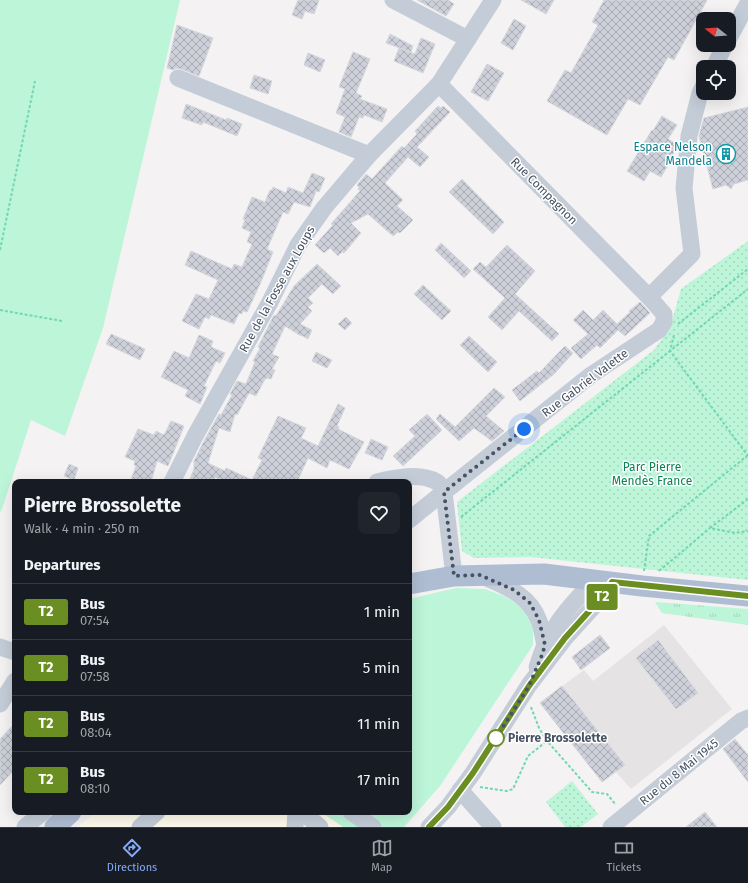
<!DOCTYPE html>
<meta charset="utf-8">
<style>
body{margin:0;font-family:"Fira Sans",sans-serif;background:#20242c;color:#f1f3f6;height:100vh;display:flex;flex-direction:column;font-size:15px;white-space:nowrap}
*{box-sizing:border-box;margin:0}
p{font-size:13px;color:#9ea1a6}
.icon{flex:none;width:22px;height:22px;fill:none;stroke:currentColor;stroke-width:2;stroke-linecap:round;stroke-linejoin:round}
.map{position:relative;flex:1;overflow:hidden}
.panel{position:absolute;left:12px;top:479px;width:400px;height:336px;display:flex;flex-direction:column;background:#171b24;border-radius:8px;box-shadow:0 4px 16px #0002}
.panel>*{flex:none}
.badge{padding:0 8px;border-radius:3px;font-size:14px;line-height:26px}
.needle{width:26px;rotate:287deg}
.controls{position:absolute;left:696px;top:12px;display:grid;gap:8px}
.controls a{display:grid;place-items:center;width:40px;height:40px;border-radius:8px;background:#171b24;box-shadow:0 4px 16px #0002;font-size:20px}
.you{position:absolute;width:20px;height:20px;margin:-10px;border:3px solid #fff;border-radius:50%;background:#1a73e8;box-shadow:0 0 0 6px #1a73e833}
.map>.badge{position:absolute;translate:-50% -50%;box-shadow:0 0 0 2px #fff}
h2{padding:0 12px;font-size:15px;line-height:36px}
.round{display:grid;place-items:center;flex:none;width:42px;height:42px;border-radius:8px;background:#20242c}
.overview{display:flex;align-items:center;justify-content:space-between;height:68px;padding:0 12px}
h1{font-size:19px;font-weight:700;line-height:30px}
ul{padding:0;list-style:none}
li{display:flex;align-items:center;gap:12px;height:56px;padding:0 12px;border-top:1px solid #363941}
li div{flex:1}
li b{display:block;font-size:15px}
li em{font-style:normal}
li .badge{min-width:44px;font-weight:700;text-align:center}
.tabs{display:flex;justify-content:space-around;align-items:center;height:56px;border-top:1px solid #363941;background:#171b24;font-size:11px;color:#9ea1a6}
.tabs a{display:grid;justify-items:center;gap:2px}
.tabs .current{color:#86abf9}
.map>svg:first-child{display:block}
.commercial{fill:#fefbec}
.education{fill:#e5e3e4}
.grass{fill:url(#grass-tufts)}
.park{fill:url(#park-dots)}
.garden{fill:#bdf5d9}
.building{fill:url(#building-cross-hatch);stroke:#d5d7de}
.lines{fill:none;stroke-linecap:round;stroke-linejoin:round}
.path{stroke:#70d8b1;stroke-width:2;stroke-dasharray:3 2;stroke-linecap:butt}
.minor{stroke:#c4ccd8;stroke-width:17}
.major{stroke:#afbdd3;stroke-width:21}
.line-casing{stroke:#fff;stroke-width:9}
.line{stroke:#6b8e23;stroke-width:6}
.walk{stroke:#475262;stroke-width:4;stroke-dasharray:0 7.2}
.stop-dot{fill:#fff;stroke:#6b8e23;stroke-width:2}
.labels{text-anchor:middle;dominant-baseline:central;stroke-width:3;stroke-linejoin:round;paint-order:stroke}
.culture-label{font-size:12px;fill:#0d838f;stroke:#fff;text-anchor:end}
.street-label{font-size:12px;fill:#475262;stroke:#fff}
.park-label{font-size:12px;fill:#0c8255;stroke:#fff}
.stop-label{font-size:12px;font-weight:bold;fill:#475262;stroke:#fff;text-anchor:start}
</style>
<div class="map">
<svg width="748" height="827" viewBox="0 0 748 827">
<defs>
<pattern id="grass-tufts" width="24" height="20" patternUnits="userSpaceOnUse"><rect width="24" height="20" fill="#bdf5d9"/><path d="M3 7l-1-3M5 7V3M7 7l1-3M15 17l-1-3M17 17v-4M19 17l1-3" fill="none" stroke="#a4d4bd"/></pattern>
<pattern id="park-dots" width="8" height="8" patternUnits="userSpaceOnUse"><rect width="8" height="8" fill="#bdf5d9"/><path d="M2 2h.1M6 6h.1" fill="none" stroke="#a4d4bd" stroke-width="1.8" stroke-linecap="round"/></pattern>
<pattern id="building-cross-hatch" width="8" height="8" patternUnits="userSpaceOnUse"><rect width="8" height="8" fill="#cdd0d8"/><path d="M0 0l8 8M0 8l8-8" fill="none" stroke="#a8abb3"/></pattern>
</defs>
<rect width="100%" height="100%" fill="#f4f2f2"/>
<polygon class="commercial" points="95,812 321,812 343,827 78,827"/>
<polygon class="education" points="664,625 732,709 631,789 616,772 602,782 540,703 584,670 593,681"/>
<polygon class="grass" points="655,602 748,609 748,625 662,613"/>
<g class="park">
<polygon points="748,241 748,580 531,557 474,558 462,551 457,502 654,350 670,328 681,289"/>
<polygon points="572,781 598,814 581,827 565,827 546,802"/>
</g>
<g class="garden">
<polygon points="0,0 180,0 103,328 65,436 31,420 1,512 0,511"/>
<polygon points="456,588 485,589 506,597 525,610 533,630 533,645 440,786 404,827 343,827 321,812 409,812 409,599"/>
</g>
<g class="building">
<polygon points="298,0 319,0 314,14 305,11 302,19 292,15"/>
<polygon points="417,0 448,0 454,4 446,16"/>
<polygon points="521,0 554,0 546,14"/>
<polygon points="604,0 707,0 674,60 668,57 640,105 628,99 607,135 547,101 565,70 571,73 598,25 592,22"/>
<polygon points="514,19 526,26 513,50 501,43"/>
<polygon points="177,25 213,38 199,76 181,69 177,68 173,70 167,68"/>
<polygon points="390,34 413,46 411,52 386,43"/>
<polygon points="421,38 435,44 423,73 394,61 399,48 415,54"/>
<polygon points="353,52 370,59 356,93 362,96 360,99 387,109 382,122 364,115 363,118 359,117 351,137 339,132 345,117 336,113 345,89 339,87"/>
<polygon points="308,53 325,60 320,72 304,65"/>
<polygon points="487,64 504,73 488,101 471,92"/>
<polygon points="254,75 272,81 268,94 250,88"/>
<polygon points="186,104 226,120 227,118 242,124 237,136 203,122 202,125 182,118"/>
<polygon points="438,106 441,108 443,106 450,112 417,147 429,157 420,167 408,157 385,183 403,200 397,206 413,220 400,233 398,232 393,236 368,214 351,223 361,233 344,253 342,252 338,256 330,248 324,253 315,245 333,225 331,224 360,191 358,189 359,187 357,185 366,174 372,179 402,146 404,148 417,134 415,131"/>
<polygon points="748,107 748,180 734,184 731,189 726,185 713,189 699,136 704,118"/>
<polygon points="662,116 677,125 668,139 675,143 673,157 661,177 650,171 644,181 627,171 652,130 653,131"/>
<polygon points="312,173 325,178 319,192 316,191 310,207 294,202 288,214 283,212 267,249 273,252 261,282 247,312 243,311 242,314 239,313 234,324 211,315 209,319 205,317 199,329 182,321 196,294 209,299 218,280 185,265 191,251 232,269 234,264 242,267 252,244 247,242 251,232 242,228 245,220 243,219 252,197 265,202 270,190 272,190 273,187 286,193 288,187 303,193"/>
<polygon points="462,179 504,222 493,234 449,192"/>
<polygon points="441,243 471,271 464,278 435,250"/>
<polygon points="507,245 535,271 515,294 559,334 552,341 519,311 502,330 488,317 505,298 473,269 480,262 486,267"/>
<polygon points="317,264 341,286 333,294 322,284 308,298 313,303 308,307 312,311 300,324 312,330 308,339 301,335 301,336 285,326 272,354 279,357 272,369 275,370 271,379 267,378 266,379 265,379 256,396 249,393 237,415 235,414 230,432 219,428 208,463 225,471 226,468 252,480 262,460 258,458 278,416 306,428 301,438 318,446 338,404 345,408 337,426 339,427 338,429 364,442 349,469 330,460 327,468 308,458 297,482 225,482 215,477 213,482 191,482 192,480 190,479 194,469 194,461 204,441 219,414 221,415 232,395 230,394 237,381 246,384 255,362 253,361 260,348 258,347 274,315 276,316 294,286"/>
<polygon points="423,285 451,311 442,320 414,294"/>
<polygon points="640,302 650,313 625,336 618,330 600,348 597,345 581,359 571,348 588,334 573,320 583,310 593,320 603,310 617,324 630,312 629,311"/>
<polygon points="346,317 352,323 345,330 338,324"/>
<polygon points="111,334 145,349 140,360 106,344"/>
<polygon points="199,335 213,341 211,347 225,353 220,363 216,361 204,386 207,387 200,404 185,396 188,390 161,377 174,351 189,358"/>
<polygon points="469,336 497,362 488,372 460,345"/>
<polygon points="565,346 573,353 554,374 520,401 512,390 537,371 539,373"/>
<polygon points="316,352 332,360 327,368 312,361"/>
<polygon points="494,388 505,397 486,416 504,431 492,441 474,428 459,441 436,419 440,414 455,427"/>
<polygon points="427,414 442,430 403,466 393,456 415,436 409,430 426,415 427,416"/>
<polygon points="171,421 184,426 168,466 157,461 151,482 130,482 136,466 134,465 135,461 125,457 138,429 154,435 156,431 164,435"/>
<polygon points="371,439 388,447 382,460 365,453"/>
<polygon points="69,464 78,468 74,480 64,476"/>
<polygon points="600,635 610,648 581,670 572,657"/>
<polygon points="658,640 698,693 676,709 636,658"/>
<polygon points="562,686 625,765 602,782 540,703"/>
<polygon points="15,723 15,769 0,785 0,739"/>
<polygon points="735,739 748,755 748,782 723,749"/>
<polygon points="705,812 717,827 686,827"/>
</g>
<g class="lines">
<g class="path">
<polyline points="0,250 35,81"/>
<polyline points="0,310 62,321"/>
<polyline points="678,324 748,269"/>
<polyline points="674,335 670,351 748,456"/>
<polyline points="748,499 710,528 735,533 748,531"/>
<polyline points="461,517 748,289"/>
<polyline points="644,571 649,536 748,455"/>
<polyline points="659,571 710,528"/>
<polyline points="531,707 539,728 547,741 592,792 607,794 616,805"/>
<polyline points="480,787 507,791 513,789 528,756 547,741"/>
</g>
<g class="minor">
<polyline points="393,0 468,39"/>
<polyline points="729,38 748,3"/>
<polyline points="714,67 725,45"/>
<polyline points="178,78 369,155"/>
<polyline points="649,297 692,254 684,188 689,136 700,93 703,87"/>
<polyline points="172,482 195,436 270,302 298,245 324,208 369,155 439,84 493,0"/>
<path d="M377,482C394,478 420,472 437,482C440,483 442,489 444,492L591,375L659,330L664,322V314L649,297L439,84"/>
<polyline points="444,492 454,576"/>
<polyline points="409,520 444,492"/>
<path d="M482,576C505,586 530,595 539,621C542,628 543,637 545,645"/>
<polyline points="0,647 15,652"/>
<path d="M537,667C540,659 542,651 546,643C558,618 575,599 596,580"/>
<polyline points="0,704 15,681"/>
<polyline points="460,790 493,827"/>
<polyline points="302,812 320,827"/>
<polyline points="351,812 373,827"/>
<polyline points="25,827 43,812"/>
<polyline points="140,827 157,812"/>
<polyline points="295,827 296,812"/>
<polyline points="429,827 448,807 473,773 529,685 565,638 603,596 612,582"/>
<polyline points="611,827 741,721 748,718"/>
</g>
<g class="major">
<polyline points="409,584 454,576 544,574 642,586 748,596"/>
<polyline points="55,827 71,812"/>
</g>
</g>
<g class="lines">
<defs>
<polyline id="line" points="429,827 448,807 473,773 529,686 565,638 603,596 612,582 748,596"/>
</defs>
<use href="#line" class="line-casing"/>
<use href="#line" class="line"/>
<polyline class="walk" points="496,738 492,744 529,686 542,655 545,645 539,620 530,603 514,590 480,575 454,576 444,492 524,429"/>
</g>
<defs>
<symbol id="building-ring" viewBox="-11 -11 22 22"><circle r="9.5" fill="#fff" stroke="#0f9aa8" stroke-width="1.5"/><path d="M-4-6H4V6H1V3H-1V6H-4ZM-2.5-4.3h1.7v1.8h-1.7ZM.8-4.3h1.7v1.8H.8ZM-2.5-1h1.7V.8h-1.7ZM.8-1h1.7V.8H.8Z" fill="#0f9aa8"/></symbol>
</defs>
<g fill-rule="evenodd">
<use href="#building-ring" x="715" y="143" width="22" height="22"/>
</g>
<circle class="stop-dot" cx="496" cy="738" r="8"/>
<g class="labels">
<g class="culture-label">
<text x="712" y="147">Espace Nelson<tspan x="712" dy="14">Mandela</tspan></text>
</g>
<g class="street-label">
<text transform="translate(544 191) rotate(45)">Rue Compagnon</text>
<text transform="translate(277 289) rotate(-61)">Rue de la Fosse aux Loups</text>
<text transform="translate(585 383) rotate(-37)">Rue Gabriel Valette</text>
<text transform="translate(679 772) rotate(-39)">Rue du 8 Mai 1945</text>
</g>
<g class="park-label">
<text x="652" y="467">Parc Pierre<tspan x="652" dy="14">Mendès France</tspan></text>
</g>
<g class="stop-label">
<text x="508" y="738">Pierre Brossolette</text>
</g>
</g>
</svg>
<div class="controls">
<a><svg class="needle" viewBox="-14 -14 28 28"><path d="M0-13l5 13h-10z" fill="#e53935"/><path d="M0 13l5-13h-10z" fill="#9ea1a6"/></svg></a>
<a><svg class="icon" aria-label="locate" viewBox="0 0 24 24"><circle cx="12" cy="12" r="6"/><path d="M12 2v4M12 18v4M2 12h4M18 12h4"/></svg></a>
</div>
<div class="you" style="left:524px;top:429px"></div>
<b class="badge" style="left:602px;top:597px;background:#6b8e23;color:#fff">T2</b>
<section class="panel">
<div class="overview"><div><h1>Pierre Brossolette</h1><p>Walk · 4 min · 250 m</p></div><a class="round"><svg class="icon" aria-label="heart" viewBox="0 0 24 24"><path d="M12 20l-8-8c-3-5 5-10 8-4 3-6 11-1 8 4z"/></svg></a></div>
<h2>Departures</h2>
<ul>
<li><span class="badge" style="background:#6b8e23;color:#fff">T2</span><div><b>Bus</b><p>07:54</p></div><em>1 min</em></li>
<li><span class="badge" style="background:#6b8e23;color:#fff">T2</span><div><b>Bus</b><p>07:58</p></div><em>5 min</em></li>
<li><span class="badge" style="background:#6b8e23;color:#fff">T2</span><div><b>Bus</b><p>08:04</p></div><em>11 min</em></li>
<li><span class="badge" style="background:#6b8e23;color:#fff">T2</span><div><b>Bus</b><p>08:10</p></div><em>17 min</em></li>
</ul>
</section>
</div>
<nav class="tabs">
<a class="current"><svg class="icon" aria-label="directions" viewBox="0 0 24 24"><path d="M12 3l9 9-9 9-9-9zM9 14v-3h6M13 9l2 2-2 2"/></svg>Directions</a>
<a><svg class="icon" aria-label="map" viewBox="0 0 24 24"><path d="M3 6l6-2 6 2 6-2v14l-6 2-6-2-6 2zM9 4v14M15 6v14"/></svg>Map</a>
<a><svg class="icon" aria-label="tickets" viewBox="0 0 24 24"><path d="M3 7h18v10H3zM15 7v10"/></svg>Tickets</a>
</nav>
